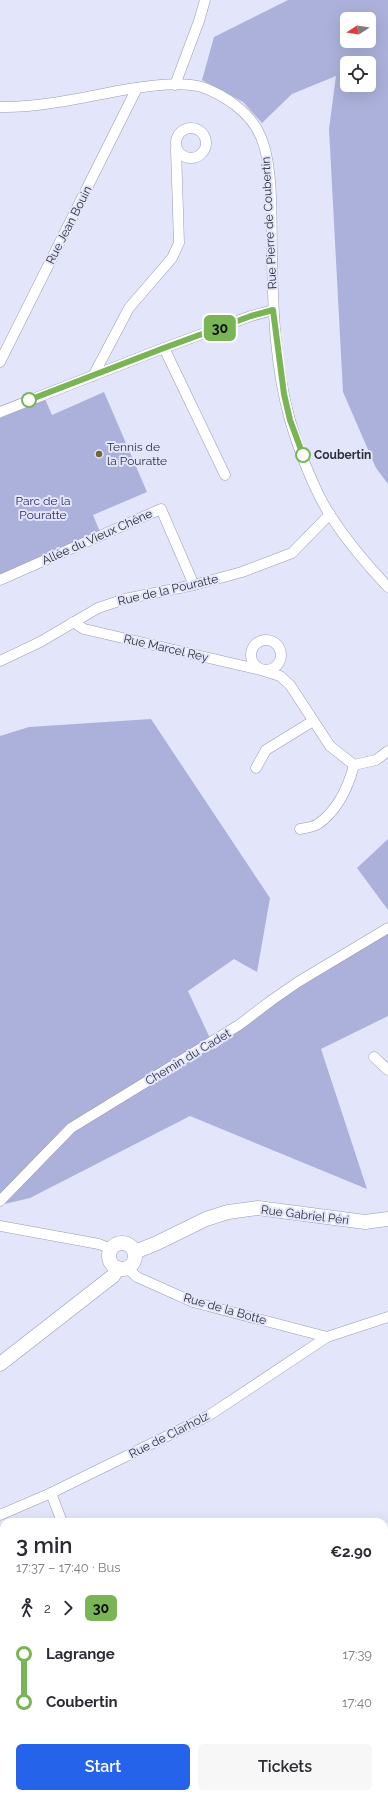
<!DOCTYPE html>
<meta charset="utf-8">
<style>
body{margin:0;font-family:Raleway,sans-serif;background:#f7f7f7;color:#2b2b33;height:100vh;display:flex;flex-direction:column;font-size:15px;white-space:nowrap}
*{box-sizing:border-box;margin:0}
p{font-size:13px;color:#7c7c81}
.icon{flex:none;width:22px;height:22px;fill:none;stroke:currentColor;stroke-width:2;stroke-linecap:round;stroke-linejoin:round}
.map{position:relative;flex:1;overflow:hidden}
.panel{position:absolute;left:0px;top:1518px;width:388px;height:280px;display:flex;flex-direction:column;background:#fff;border-radius:12px 12px 0 0;box-shadow:0 4px 16px #0002}
.panel>*{flex:none}
.badge{padding:0 8px;border-radius:6px;font-size:14px;line-height:26px}
.needle{width:26px;rotate:258deg}
.controls{position:absolute;left:340px;top:12px;display:grid;gap:8px}
.controls a{display:grid;place-items:center;width:36px;height:36px;border-radius:6px;background:#fff;box-shadow:0 4px 16px #0002;font-size:20px}
.map>.badge{position:absolute;translate:-50% -50%;box-shadow:0 0 0 2px #fff}
.legs{display:flex;align-items:center;gap:6px;height:44px;padding:0 16px;font-size:13px}
.legs p{margin-inline-start:auto}
.summary{display:flex;align-items:center;justify-content:space-between;height:68px;padding:0 16px}
h1{font-size:22px;font-weight:600;line-height:30px}
.action{display:flex;gap:8px;margin-top:auto;padding:8px 16px}
.action a{flex:1;height:46px;border-radius:6px;background:#2563eb;color:#fff;font-size:16px;font-weight:600;line-height:46px;text-align:center}
.action a+a{background:#f7f7f7;color:#2b2b33}
ul{padding:0 16px;list-style:none}
li{display:flex;align-items:center;gap:14px;height:48px;font-size:15px}
li i{display:grid;place-items:center;width:6px;height:100%;margin:0 5px;background:currentColor}
li i::after{content:'';width:10px;height:10px;margin:-5px;border:3px solid;border-radius:50%;background:#fff}
li p{margin-inline-start:auto}
li:first-child i{background:linear-gradient(#0000 50%,currentColor 0)}
li:last-child i{background:linear-gradient(currentColor 50%,#0000 0)}
.map>svg:first-child{display:block}
.green{fill:#acb1db;fill-rule:evenodd}
.lines{fill:none;stroke-linecap:round;stroke-linejoin:round}
.stream{stroke:#a0a7e5;stroke-width:3}
.minor-casing{stroke:#989bb4;stroke-width:11}
.tertiary-casing{stroke:#989bb4;stroke-width:13}
.secondary-casing{stroke:#989bb4;stroke-width:15}
.trunk-casing{stroke:#989bb4;stroke-width:17}
.minor{stroke:#fff;stroke-width:10}
.tertiary{stroke:#fff;stroke-width:12}
.secondary{stroke:#fff;stroke-width:14}
.trunk{stroke:#fff;stroke-width:16}
.line-1-casing{stroke:#fff;stroke-width:9}
.line-1{stroke:#79b555;stroke-width:6}
.stop-1-dot{fill:#fff;stroke:#79b555;stroke-width:2}
.poi-dot{fill:#726633;stroke:#e3e6fb;stroke-width:1.5}
.labels{text-anchor:middle;dominant-baseline:central;stroke-width:4;stroke-linejoin:round;paint-order:stroke}
.street-label{font-size:12px;fill:#2f303a;stroke:#e3e6fb}
.poi-label{font-size:12px;fill:#2f303a;stroke:#e3e6fb;text-anchor:start}
.stop-label{font-size:12px;font-weight:bold;fill:#2f303a;stroke:#e3e6fb;text-anchor:start}
.park-label{font-size:12px;fill:#2b286f;stroke:#e3e6fb}
</style>
<div class="map">
<svg width="388" height="1798" viewBox="0 0 388 1798">
<rect width="100%" height="100%" fill="#e3e6fb"/>
<g class="green">
<path d="M288,0H388V484L376,468L343,392L329,129L336,76L292,94L262,123L243,102L202,80L214,37ZM347,19H369V41H347ZM347,63H369V85H347Z"/>
<polygon points="104,392 147,492 93,515 100,532 0,575 0,418 45,399 52,415"/>
<polygon points="151,719 270,898 257,972 234,959 188,991 215,1049 290,991 388,933 388,1016 321,1049 367,1189 190,1116 30,1198 0,1205 0,736 29,727"/>
<polygon points="388,839 388,910 357,868"/>
</g>
<g class="lines">
<g class="stream">
<polyline points="351,1522 352,1522"/>
<polyline points="243,1798 245,1794"/>
</g>
<defs>
<g id="minor">
<polyline points="175,85 199,21 205,0"/>
<path d="M0,107C42,108 88,96 129,89C150,86 181,81 202,87C224,95 250,112 260,135C274,165 271,222 272,256C273,311 275,367 290,420C298,448 314,490 330,515C347,541 367,565 388,587"/>
<circle cx="191" cy="143" r="15"/>
<polyline points="164,348 225,475"/>
<polyline points="0,362 137,88"/>
<polyline points="93,376 129,308 172,258 179,243 176,149"/>
<polyline points="0,412 164,348 251,316 273,310"/>
<polyline points="0,580 161,509 194,585"/>
<path d="M73,622L84,629L261,670L280,676L290,685L330,746L354,765C348,788 338,810 318,824C313,827 306,828 300,829"/>
<circle cx="266" cy="655" r="15"/>
<polyline points="0,661 40,642 98,608 125,599 194,585 242,572 292,553 330,514"/>
<polyline points="354,765 376,760 388,751"/>
<polyline points="256,768 266,750 313,721"/>
<polyline points="374,1057 388,1070"/>
<polyline points="0,1201 71,1128 239,1025 272,1000 298,982 388,928"/>
<polyline points="0,1226 99,1244 111,1249"/>
<polyline points="127,1268 137,1277 193,1302 327,1337"/>
<polyline points="51,1493 62,1522"/>
<polyline points="0,1515 51,1493 208,1416 327,1337 388,1317"/>
<polyline points="384,1648 388,1639"/>
<polyline points="384,1695 388,1696"/>
</g>
<g id="tertiary">
<polyline points="0,1644 4,1650"/>
<polyline points="77,1794 78,1798"/>
</g>
<g id="secondary">
<circle cx="122" cy="1256" r="13"/>
<polyline points="135,1252 157,1243 206,1219 228,1212 258,1208 365,1222 388,1219"/>
<polyline points="0,1364 113,1276 118,1268"/>
</g>
<g id="trunk">
<polyline points="0,1764 4,1773"/>
<polyline points="14,1794 16,1798"/>
</g>
</defs>
<use href="#minor" class="minor-casing"/>
<use href="#tertiary" class="tertiary-casing"/>
<use href="#secondary" class="secondary-casing"/>
<use href="#trunk" class="trunk-casing"/>
<use href="#minor" class="minor"/>
<use href="#tertiary" class="tertiary"/>
<use href="#secondary" class="secondary"/>
<use href="#trunk" class="trunk"/>
</g>
<g class="lines">
<defs>
<polyline id="line-1" points="29,400 164,348 251,316 273,310 284,394 290,420 303,455"/>
</defs>
<use href="#line-1" class="line-1-casing"/>
<use href="#line-1" class="line-1"/>
</g>
<g class="stop-1-dot">
<circle cx="29" cy="400" r="7"/>
<circle cx="303" cy="455" r="7"/>
</g>
<circle class="poi-dot" cx="99" cy="454" r="4"/>
<g class="labels">
<g class="street-label">
<text transform="translate(269 223) rotate(-93)">Rue Pierre de Coubertin</text>
<text transform="translate(69 225) rotate(-63)">Rue Jean Bouin</text>
<text transform="translate(97 537) rotate(-24)">Allée du Vieux Chêne</text>
<text transform="translate(168 590) rotate(-13)">Rue de la Pouratte</text>
<text transform="translate(166 648) rotate(13)">Rue Marcel Rey</text>
<text transform="translate(188 1057) rotate(-31)">Chemin du Cadet</text>
<text transform="translate(305 1215) rotate(7)">Rue Gabriel Péri</text>
<text transform="translate(225 1309) rotate(16)">Rue de la Botte</text>
<text transform="translate(169 1435) rotate(-27)">Rue de Clarholz</text>
</g>
<g class="poi-label">
<text x="107" y="447">Tennis de<tspan x="107" dy="14">la Pouratte</tspan></text>
</g>
<g class="stop-label">
<text x="314" y="455">Coubertin</text>
</g>
<g class="park-label">
<text x="43" y="501">Parc de la<tspan x="43" dy="14">Pouratte</tspan></text>
</g>
</g>
</svg>
<div class="controls">
<a><svg class="needle" viewBox="-14 -14 28 28"><path d="M0-13l5 13h-10z" fill="#e53935"/><path d="M0 13l5-13h-10z" fill="#7c7c81"/></svg></a>
<a><svg class="icon" aria-label="locate" viewBox="0 0 24 24"><circle cx="12" cy="12" r="6"/><path d="M12 2v4M12 18v4M2 12h4M18 12h4"/></svg></a>
</div>
<b class="badge" style="left:220px;top:328px;background:#79b555;color:#111">30</b>
<section class="panel">
<div class="summary"><div><h1>3 min</h1><p>17:37 – 17:40 · Bus</p></div><b>€2.90</b></div>
<div class="legs"><svg class="icon" aria-label="walk" viewBox="0 0 24 24"><circle cx="13" cy="4" r="2"/><path d="M13 8l-2 6 4 7M11 14l-3 7M7 12l3-4h3l4 4"/></svg>2<svg class="icon" aria-label="forward" viewBox="0 0 24 24"><path d="M9 5l7 7-7 7"/></svg><b class="badge" style="background:#79b555;color:#111">30</b></div>
<ul>
<li><i style="color:#79b555"></i><b>Lagrange</b><p>17:39</p></li>
<li><i style="color:#79b555"></i><b>Coubertin</b><p>17:40</p></li>
</ul>
<div class="action"><a>Start</a><a>Tickets</a></div>
</section>
</div>
